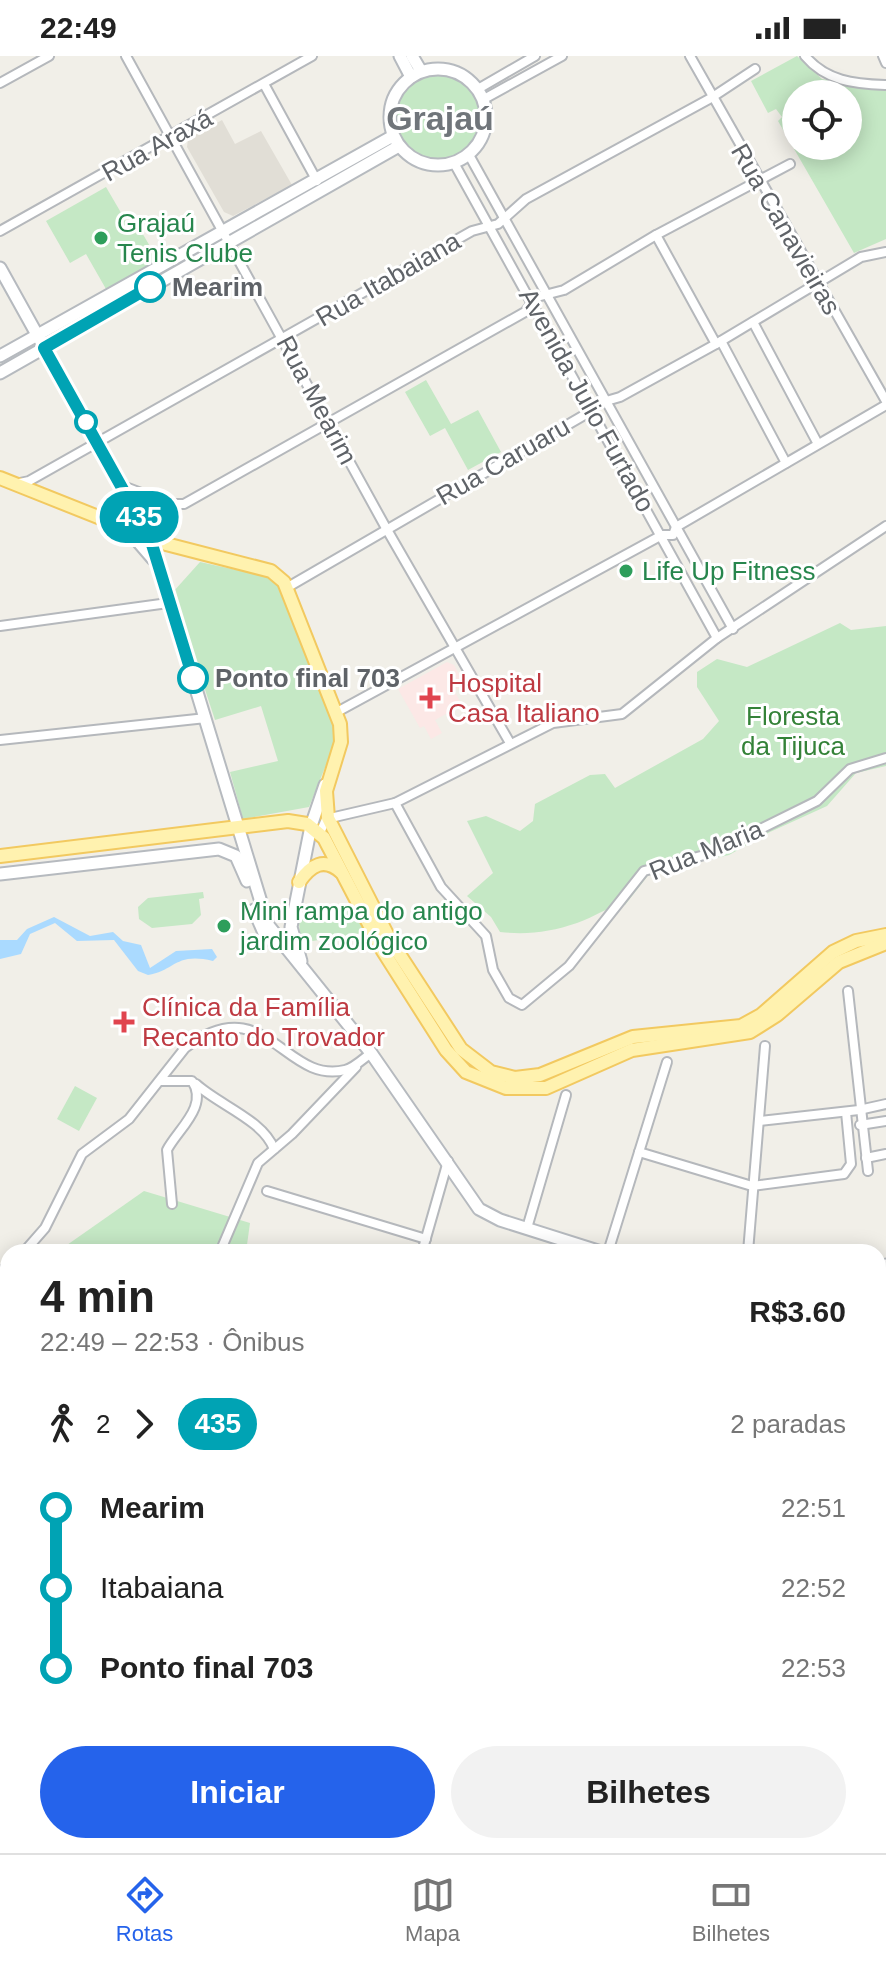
<!DOCTYPE html>
<html lang="pt">
<meta charset="utf-8">
<style>
body{margin:0;font-family:Arial,sans-serif;background:#f2f2f2;color:#222;height:100vh;display:flex;flex-direction:column;font-size:30px;white-space:nowrap}
*{box-sizing:border-box;margin:0}
p{font-size:26px;color:#767676}
.icon{flex:none;width:44px;height:44px;fill:none;stroke:currentColor;stroke-width:2;stroke-linecap:round;stroke-linejoin:round}
.map{position:relative;flex:1;overflow:hidden}
.panel{position:absolute;left:0px;top:1188px;width:886px;height:610px;display:flex;flex-direction:column;background:#fff;border-radius:24px 24px 0 0;box-shadow:0 4px 20px #0003}
.panel>*{flex:none}
.badge{padding:0 16px;border-radius:26px;font-size:28px;line-height:52px}
.controls{position:absolute;left:782px;top:24px;display:grid;gap:16px}
.controls a{display:grid;place-items:center;width:80px;height:80px;border-radius:50%;background:#fff;box-shadow:0 4px 20px #0003;font-size:40px}
.map>.badge{position:absolute;translate:-50% -50%;box-shadow:0 0 0 4px #fff}
.legs{display:flex;align-items:center;gap:12px;height:88px;padding:0 40px;font-size:26px}
.legs p{margin-inline-start:auto}
.summary{display:flex;align-items:center;justify-content:space-between;height:136px;padding:0 40px}
h1{font-size:44px;font-weight:800;line-height:60px}
.button{display:flex;gap:16px;margin-top:auto;padding:16px 40px}
.button a{flex:1;height:92px;border-radius:48px;background:#2563eb;color:#fff;font-size:32px;font-weight:800;line-height:92px;text-align:center}
.button a+a{background:#f2f2f2;color:#222}
ul{padding:0 40px;list-style:none}
li{display:flex;align-items:center;gap:28px;height:80px;font-size:30px}
li i{display:grid;place-items:center;width:12px;height:100%;margin:0 10px;background:currentColor}
li i::after{content:'';width:20px;height:20px;margin:-10px;border:6px solid;border-radius:50%;background:#fff}
li p{margin-inline-start:auto}
li:first-child i{background:linear-gradient(#0000 50%,currentColor 0)}
li:last-child i{background:linear-gradient(currentColor 50%,#0000 0)}
.status{display:flex;justify-content:space-between;align-items:center;height:56px;padding:0 40px;background:#fff;direction:ltr}
.status svg{height:22px;fill:currentColor}
.tabs{display:flex;justify-content:space-around;align-items:center;height:112px;border-top:2px solid #e0e0e0;background:#fff;font-size:22px;color:#767676}
.tabs a{display:grid;justify-items:center;gap:4px}
.tabs .on{color:#2563eb}
.map>svg:first-child{display:block}
.education{fill:#e1ded6}
.medical{fill:#fce8e6}
.green{fill:#c5e8c5;fill-rule:evenodd}
.water{fill:#aadaff}
.lines{fill:none;stroke-linecap:round;stroke-linejoin:round}
.street-casing{stroke:#b5b8bc;stroke-width:12}
.secondary-casing{stroke:#b6babf;stroke-width:15}
.primary-casing{stroke:#f2c960;stroke-width:16}
.street{stroke:#fff;stroke-width:8}
.secondary{stroke:#fff;stroke-width:11}
.primary{stroke:#fff2af;stroke-width:12}
.line-1-casing{stroke:#fff;stroke-width:18}
.line-1{stroke:#00a3b4;stroke-width:12}
.leisure-dot{fill:#2e9e5b;stroke:#fff;stroke-width:3}
.stop-1-dot{fill:#fff;stroke:#00a3b4;stroke-width:4}
.health-dot{fill:#e0444e;stroke:#fff;stroke-width:3}
.labels{text-anchor:middle;dominant-baseline:central;stroke-width:6;stroke-linejoin:round;paint-order:stroke}
.street-label{font-size:26px;fill:#5f6368;stroke:#fff}
.leisure-label{font-size:26px;fill:#27864d;stroke:#fff;text-anchor:start}
.stop-label{font-size:26px;font-weight:bold;fill:#5f6368;stroke:#fff;text-anchor:start}
.health-label{font-size:26px;fill:#be3a42;stroke:#fff;text-anchor:start}
.park-label{font-size:26px;fill:#348238;stroke:#fff}
.district-label{font-size:34px;font-weight:bold;fill:#70757a;stroke:#fff}
</style>
<div class="status"><b>22:49</b><svg viewBox="0 0 49 12"><path d="M0 12V9h3v3zM5 12V6h3v6zM10 12V3h3v9zM15 12V0h3v12zM26 1h20v11H26zM47 4h2v5h-2z"/></svg></div>
<div class="map">
<svg width="886" height="1797" viewBox="0 0 886 1797">
<rect width="100%" height="100%" fill="#f1efe8"/>
<polygon class="education" points="222,64 235,88 261,75 292,129 233,160 224,156 187,91 188,83"/>
<polygon class="medical" points="447,606 454,609 465,629 454,634 462,649 435,664 442,677 431,683 424,670 420,672 398,633"/>
<g class="green">
<path d="M797,0L822,23L886,34V183L854,197L778,65L782,61L776,53L768,57L751,25ZM796,38H848V90H796Z"/>
<circle cx="439" cy="60" r="44"/>
<polygon points="106,131 127,167 134,163 158,204 106,233 86,198 70,207 46,165"/>
<polygon points="426,324 451,368 478,354 501,396 468,414 445,372 430,380 405,336"/>
<polygon points="200,506 268,521 282,533 334,671 335,687 309,751 243,763 230,716 278,705 261,650 215,664 173,536"/>
<path d="M840,567L851,574L886,570V710L856,717L827,750L770,776L729,799L650,817L625,849C605,851 595,861 577,867C551,876 527,879 500,876L491,861L467,840L493,817L467,765L486,760L520,775L533,765L535,748L590,719L605,718L615,732L703,683L719,665L697,631V616L717,603L747,611Z"/>
<polygon points="203,836 204,842 199,843 201,859 192,868 152,872 139,863 138,851 148,842"/>
<polygon points="358,853 369,876 300,887 299,862"/>
<polygon points="75,1030 97,1042 79,1075 57,1063"/>
<polygon points="144,1135 250,1167 246,1196 57,1196"/>
<polygon points="8,1230 8,1790 815,1790 813,1797 0,1797 0,1236"/>
<polygon points="878,1492 886,1497 886,1625 878,1635"/>
</g>
<path class="water" d="M54,861L90,880L113,876L123,885L141,889L150,912L176,895L212,893L217,901L213,905C175,896 175,915 148,919L138,915L114,884L77,885L55,867L30,878L21,898L0,903V884H17L27,873Z"/>
<g class="lines">
<defs>
<g id="street">
<polyline points="126,0 386,472 510,687"/>
<polyline points="690,0 886,345"/>
<path d="M805,0C826,25 854,28 885,29"/>
<polyline points="883,0 886,7"/>
<polyline points="0,27 49,0"/>
<polyline points="264,28 317,125"/>
<polyline points="478,33 535,0"/>
<polyline points="484,43 562,0"/>
<polyline points="469,99 733,573"/>
<polyline points="454,107 717,582"/>
<polyline points="0,175 312,0"/>
<polyline points="656,179 716,288"/>
<polyline points="753,266 818,388"/>
<polyline points="721,285 786,407"/>
<polyline points="15,428 29,425 472,175 498,168 526,143 711,42 755,13"/>
<polyline points="123,430 170,448 184,448 525,256 537,241 564,234 656,179 790,108"/>
<polyline points="288,531 593,354 596,348 620,341 716,288 861,201 886,196"/>
<polyline points="0,570 168,547"/>
<polyline points="337,656 662,479 673,479 676,471 886,349"/>
<polyline points="0,684 206,662"/>
<polyline points="395,747 441,831 486,880 493,914 509,942 522,949 569,910 644,815 712,797 817,745 850,713 886,702"/>
<polyline points="320,777 326,763 395,747 553,667 622,658 717,582 886,470"/>
<polyline points="848,935 868,1115"/>
<path d="M160,1025H192C209,1050 178,1073 167,1094L172,1148"/>
<path d="M196,1028C219,1049 263,1064 274,1093"/>
<polyline points="759,1065 859,1054 886,1048"/>
<polyline points="860,1069 886,1065"/>
<polyline points="639,1096 752,1130 844,1118 851,1108 846,1056"/>
<polyline points="866,1102 886,1098"/>
<polyline points="267,1135 426,1183"/>
<polyline points="527,1172 566,1039"/>
<path d="M24,1196L45,1172L82,1098L129,1063L185,992C266,931 284,1029 345,1014C354,1012 364,1002 371,997"/>
<polyline points="220,1196 258,1107 292,1078 356,1011"/>
<polyline points="422,1196 448,1105"/>
<polyline points="608,1196 667,1006"/>
<polyline points="748,1196 765,990"/>
<polyline points="0,1216 8,1210"/>
<polyline points="878,1391 886,1380"/>
<polyline points="0,1468 8,1462"/>
</g>
<g id="secondary">
<polyline points="400,0 411,21"/>
<polyline points="412,0 421,15"/>
<circle cx="438" cy="61" r="48"/>
<polyline points="0,212 150,482 268,869 371,997 479,1153 500,1164 601,1196"/>
<polyline points="0,300 393,80"/>
<polyline points="0,317 399,90"/>
<polyline points="128,474 153,503"/>
<polyline points="0,818 219,793 236,800 247,825"/>
<polyline points="254,854 264,877 276,889"/>
<polyline points="301,905 291,871 311,770 325,729"/>
<polyline points="878,1212 886,1209"/>
<polyline points="878,1287 886,1290"/>
</g>
<g id="primary">
<polyline points="0,422 166,488 271,515 284,526 340,668 341,686 326,735 328,762 390,884 461,993 491,1016 515,1022 540,1019 633,981 741,970 761,959 833,896 856,885 886,879"/>
<polyline points="0,800 288,765 307,768 324,782 383,895 446,994 466,1016 506,1032 546,1032 632,994 750,976 777,959 839,906 886,887"/>
<path d="M299,826C311,809 324,801 341,816"/>
</g>
</defs>
<use href="#street" class="street-casing"/>
<use href="#secondary" class="secondary-casing"/>
<use href="#primary" class="primary-casing"/>
<use href="#street" class="street"/>
<use href="#secondary" class="secondary"/>
<use href="#primary" class="primary"/>
</g>
<g class="lines">
<defs>
<polyline id="line-1" points="150,231 44,292 150,482 193,622"/>
</defs>
<use href="#line-1" class="line-1-casing"/>
<use href="#line-1" class="line-1"/>
</g>
<g class="leisure-dot">
<circle cx="101" cy="182" r="8"/>
<circle cx="626" cy="515" r="8"/>
<circle cx="224" cy="870" r="8"/>
</g>
<g class="stop-1-dot">
<circle cx="150" cy="231" r="14"/>
<circle cx="86" cy="366" r="10"/>
<circle cx="193" cy="622" r="14"/>
</g>
<g class="health-dot">
<path d="M426 630h8v8h8v8h-8v8h-8v-8h-8v-8h8z"/>
<path d="M120 954h8v8h8v8h-8v8h-8v-8h-8v-8h8z"/>
</g>
<g class="labels">
<g class="street-label">
<text transform="translate(157 89) rotate(-29)">Rua Araxá</text>
<text transform="translate(786 173) rotate(60)">Rua Canavieiras</text>
<text transform="translate(388 223) rotate(-30)">Rua Itabaiana</text>
<text transform="translate(317 344) rotate(62)">Rua Mearim</text>
<text transform="translate(587 344) rotate(61)">Avenida Julio Furtado</text>
<text transform="translate(503 405) rotate(-30)">Rua Caruaru</text>
<text transform="translate(706 794) rotate(-22)">Rua Maria</text>
</g>
<g class="leisure-label">
<text x="117" y="167">Grajaú<tspan x="117" dy="30">Tenis Clube</tspan></text>
<text x="642" y="515">Life Up Fitness</text>
<text x="240" y="855">Mini rampa do antigo<tspan x="240" dy="30">jardim zoológico</tspan></text>
</g>
<g class="stop-label">
<text x="172" y="231">Mearim</text>
<text x="215" y="622">Ponto final 703</text>
</g>
<g class="health-label">
<text x="448" y="627">Hospital<tspan x="448" dy="30">Casa Italiano</tspan></text>
<text x="142" y="951">Clínica da Família<tspan x="142" dy="30">Recanto do Trovador</tspan></text>
</g>
<g class="park-label">
<text x="793" y="660">Floresta<tspan x="793" dy="30">da Tijuca</tspan></text>
</g>
<g class="district-label">
<text x="440" y="62">Grajaú</text>
</g>
</g>
</svg>
<div class="controls">
<a><svg class="icon" aria-label="locate" viewBox="0 0 24 24"><circle cx="12" cy="12" r="6"/><path d="M12 2v4M12 18v4M2 12h4M18 12h4"/></svg></a>
</div>
<b class="badge" style="left:139px;top:461px;background:#00a3b4;color:#fff">435</b>
<section class="panel">
<div class="summary"><div><h1>4 min</h1><p>22:49 – 22:53 · Ônibus</p></div><b>R$3.60</b></div>
<div class="legs"><svg class="icon" aria-label="walk" viewBox="0 0 24 24"><circle cx="13" cy="4" r="2"/><path d="M13 8l-2 6 4 7M11 14l-3 7M7 12l3-4h3l4 4"/></svg>2<svg class="icon" aria-label="forward" viewBox="0 0 24 24"><path d="M9 5l7 7-7 7"/></svg><b class="badge" style="background:#00a3b4;color:#fff">435</b><p>2 paradas</p></div>
<ul>
<li><i style="color:#00a3b4"></i><b>Mearim</b><p>22:51</p></li>
<li><i style="color:#00a3b4"></i><span>Itabaiana</span><p>22:52</p></li>
<li><i style="color:#00a3b4"></i><b>Ponto final 703</b><p>22:53</p></li>
</ul>
<div class="button"><a>Iniciar</a><a>Bilhetes</a></div>
</section>
</div>
<nav class="tabs">
<a class="on"><svg class="icon" aria-label="directions" viewBox="0 0 24 24"><path d="M12 3l9 9-9 9-9-9zM9 14v-3h6M13 9l2 2-2 2"/></svg>Rotas</a>
<a><svg class="icon" aria-label="map" viewBox="0 0 24 24"><path d="M3 6l6-2 6 2 6-2v14l-6 2-6-2-6 2zM9 4v14M15 6v14"/></svg>Mapa</a>
<a><svg class="icon" aria-label="tickets" viewBox="0 0 24 24"><path d="M3 7h18v10H3zM15 7v10"/></svg>Bilhetes</a>
</nav>
